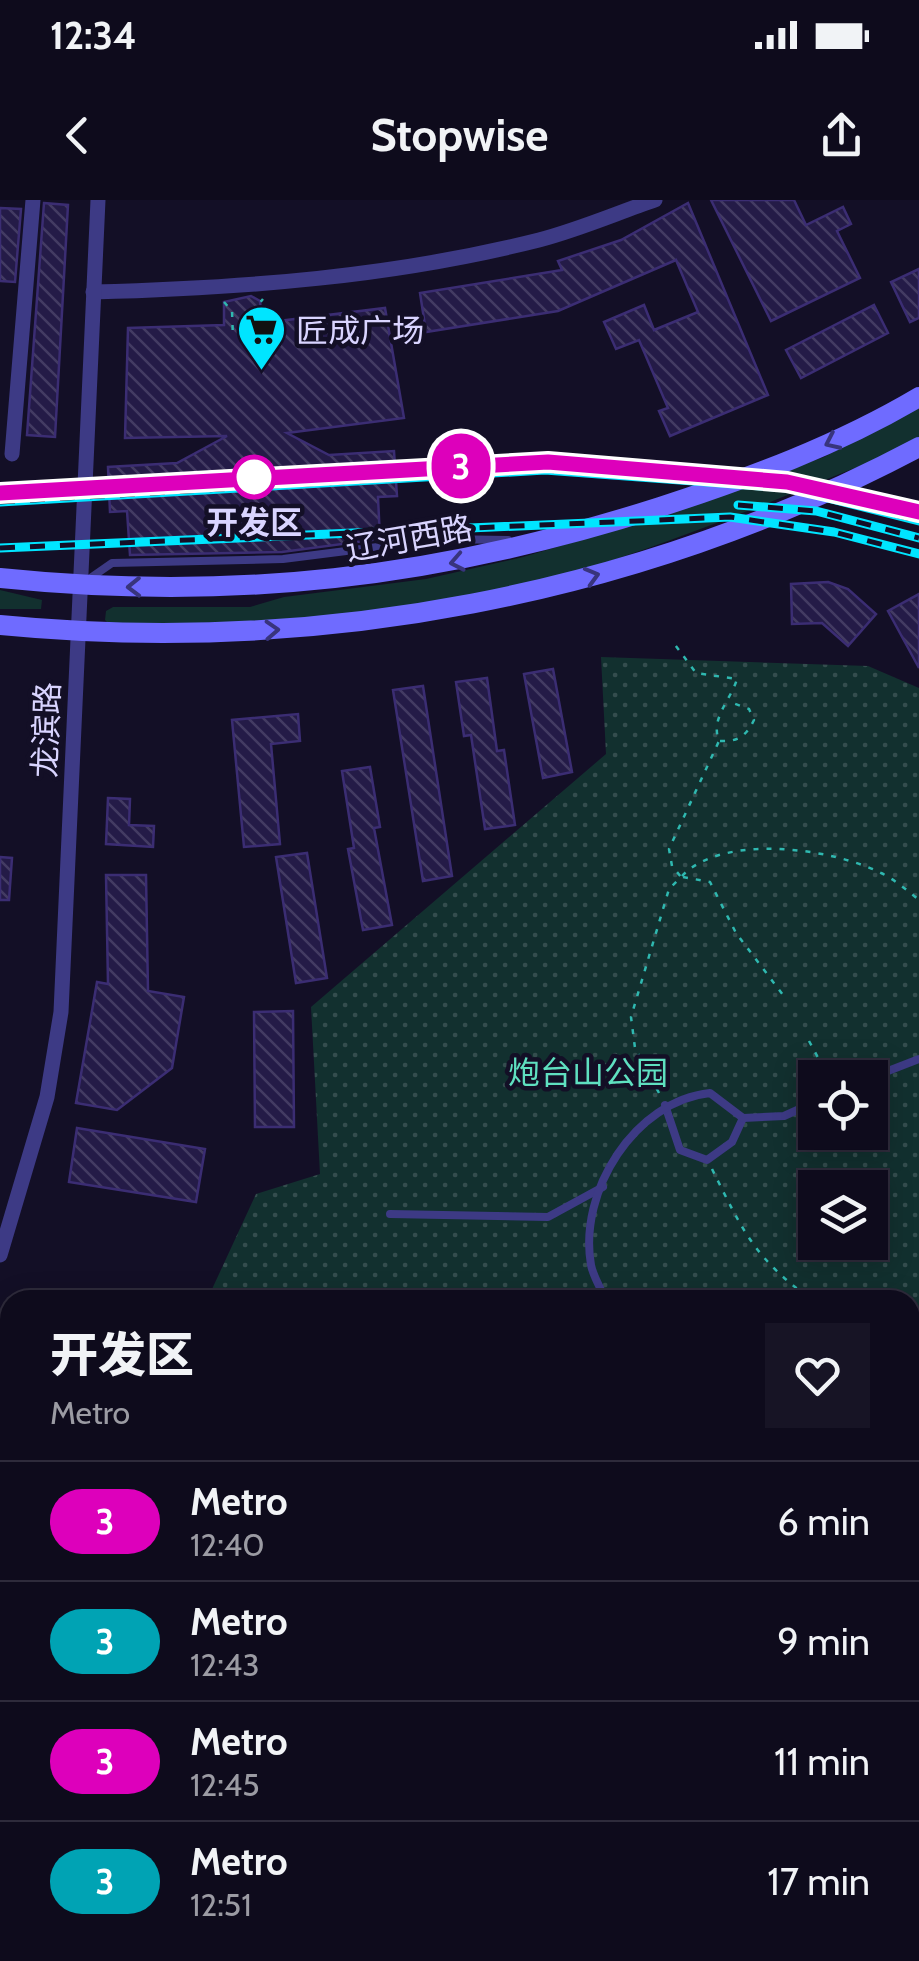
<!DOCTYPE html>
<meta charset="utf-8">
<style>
body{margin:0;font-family:Cabin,"Noto Sans SC",sans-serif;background:#171425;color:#f1f3f6;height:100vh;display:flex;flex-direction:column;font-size:38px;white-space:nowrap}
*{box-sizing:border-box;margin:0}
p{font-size:32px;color:#9b9ba3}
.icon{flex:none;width:55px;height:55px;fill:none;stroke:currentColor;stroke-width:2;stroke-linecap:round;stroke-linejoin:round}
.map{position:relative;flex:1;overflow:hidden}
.side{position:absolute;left:0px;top:1090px;width:920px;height:672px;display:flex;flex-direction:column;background:#0e0b1c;border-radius:30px 30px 0 0;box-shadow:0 5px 25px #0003,0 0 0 2px #2e2b3b}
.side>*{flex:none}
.badge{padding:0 20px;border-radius:32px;font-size:35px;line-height:65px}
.controls{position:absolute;left:798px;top:860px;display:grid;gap:20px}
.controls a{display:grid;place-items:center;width:90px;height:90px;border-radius:0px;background:#0e0b1c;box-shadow:0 5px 25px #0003,0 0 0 2px #2e2b3b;font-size:50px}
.map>.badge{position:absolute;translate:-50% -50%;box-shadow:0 0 0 5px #fff}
.round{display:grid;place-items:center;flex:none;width:105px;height:105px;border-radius:0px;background:#171425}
.summary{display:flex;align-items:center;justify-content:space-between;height:170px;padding:0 50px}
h1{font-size:48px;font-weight:800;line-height:75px}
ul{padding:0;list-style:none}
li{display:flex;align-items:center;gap:30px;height:120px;padding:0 50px;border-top:2px solid #2e2b3b}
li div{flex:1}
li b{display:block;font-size:38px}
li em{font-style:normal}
li .badge{min-width:110px;font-weight:700;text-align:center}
.status{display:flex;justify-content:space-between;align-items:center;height:70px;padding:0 50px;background:#0e0b1c;direction:ltr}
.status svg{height:28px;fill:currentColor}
header{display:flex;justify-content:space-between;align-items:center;height:130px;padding:0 50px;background:#0e0b1c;font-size:45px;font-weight:800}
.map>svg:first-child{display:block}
.green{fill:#12302f}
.park{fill:url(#park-dots);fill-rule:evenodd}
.building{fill:url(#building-back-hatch);stroke:#3b2d73;stroke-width:2.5}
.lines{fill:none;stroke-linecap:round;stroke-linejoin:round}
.path{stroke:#2fb8b0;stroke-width:2.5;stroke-dasharray:5 8;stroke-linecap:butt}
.lane{stroke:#3d3a85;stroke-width:8}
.street{stroke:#3d3a85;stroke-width:15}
.secondary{stroke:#6f6bff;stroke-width:20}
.rail-casing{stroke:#00e5ff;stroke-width:9}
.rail{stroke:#130f26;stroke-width:5;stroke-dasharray:15;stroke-linecap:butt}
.oneway{stroke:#38347d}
.line-casing{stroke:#fff;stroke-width:22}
.line{stroke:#d0b;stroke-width:15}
.stop-dot{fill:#fff;stroke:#d0b;stroke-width:5}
.labels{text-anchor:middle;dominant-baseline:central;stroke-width:9;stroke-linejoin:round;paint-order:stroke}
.poi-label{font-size:32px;fill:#d9d4ff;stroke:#130f26;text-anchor:start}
.stop-label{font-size:32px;font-weight:bold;fill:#d9d4ff;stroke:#130f26}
.street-label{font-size:32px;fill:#d9d4ff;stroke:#130f26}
.park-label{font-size:32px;fill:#5fe0c0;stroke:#130f26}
</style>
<div class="status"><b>12:34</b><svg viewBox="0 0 49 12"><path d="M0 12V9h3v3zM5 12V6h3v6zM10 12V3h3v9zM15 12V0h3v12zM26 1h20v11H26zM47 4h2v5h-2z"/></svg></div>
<header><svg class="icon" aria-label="back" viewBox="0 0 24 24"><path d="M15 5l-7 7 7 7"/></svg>Stopwise<svg class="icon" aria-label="share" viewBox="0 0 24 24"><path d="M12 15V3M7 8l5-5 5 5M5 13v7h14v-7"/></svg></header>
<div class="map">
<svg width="919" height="1761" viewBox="0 0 919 1761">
<defs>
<pattern id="park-dots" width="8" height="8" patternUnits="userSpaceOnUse" patternTransform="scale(2.5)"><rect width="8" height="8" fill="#12302f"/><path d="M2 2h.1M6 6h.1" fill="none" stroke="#344d4e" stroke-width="1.8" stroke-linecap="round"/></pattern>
<pattern id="building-back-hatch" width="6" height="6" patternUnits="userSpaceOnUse" patternTransform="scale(2.5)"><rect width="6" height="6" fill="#241b47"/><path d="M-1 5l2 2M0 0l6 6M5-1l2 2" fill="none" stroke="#433b63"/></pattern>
</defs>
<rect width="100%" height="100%" fill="#130f26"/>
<g class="green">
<path d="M919,208V237L887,255C787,295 685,338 582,370C430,416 268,423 110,425L105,420L106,411L113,407H250L284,397L426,379L523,357L635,324L824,257Z"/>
<polygon points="0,390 42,400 41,409 0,409"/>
</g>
<path class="park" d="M601,457L868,466L919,488V1349L910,1345V1100H207L256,994L320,974L311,807L606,554ZM815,878H870V932H815ZM815,988H870V1042H815Z"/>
<g class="building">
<polygon points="711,0 794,0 806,25 843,7 851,24 837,31 860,78 771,121"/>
<polygon points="44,3 68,5 55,237 27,235"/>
<polygon points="688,3 768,195 670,236 659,211 668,208 639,140 616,149 604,122 644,105 654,130 698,112 676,60 558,111 426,132 420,93 562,70 558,61 621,40"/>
<polygon points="0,8 21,9 15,82 0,81"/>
<polygon points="919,69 919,118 910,122 891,82"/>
<polygon points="251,96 260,101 262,123 385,108 404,218 287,233 329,255 394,251 397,296 378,297 380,339 282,352 130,355 127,311 110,312 108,267 177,263 227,236 125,238 128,128 224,125 224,102"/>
<polygon points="874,105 888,133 801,178 786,150"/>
<polygon points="828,382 848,389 876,414 848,446 822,423 792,424 791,384"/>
<polygon points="919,394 919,468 888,411"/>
<polygon points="553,469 572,572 543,578 524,474"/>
<polygon points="487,478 497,551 504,550 515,625 485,629 471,535 464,536 456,482"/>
<polygon points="423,486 452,676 423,681 393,490"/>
<polygon points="298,514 300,541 271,544 280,644 244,647 232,520"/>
<polygon points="370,567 380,627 374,628 392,725 363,730 348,649 354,648 342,571"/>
<polygon points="108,598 130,599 129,625 154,626 153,647 106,644"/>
<polygon points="307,653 327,778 296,783 276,657"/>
<polygon points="0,657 12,658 9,700 0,700"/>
<polygon points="106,675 146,675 148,791 184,797 172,868 117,910 76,903 97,782 108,784"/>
<polygon points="293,811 294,927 255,927 254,812"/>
<polygon points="77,928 205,949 196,1002 69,982"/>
</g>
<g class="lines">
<g class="path">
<polyline points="224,102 232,111 233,138"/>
<polyline points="253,138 253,111 263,99"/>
<path d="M720,541C738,542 746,536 754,520L749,509L730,502"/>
<path d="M682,676C723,633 832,648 881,673C894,679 908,691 919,700"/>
<polyline points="683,677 710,682 736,733 783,795"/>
<polyline points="809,841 829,878"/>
<path d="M659,893L635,848L631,817L669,689L681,677L672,666L669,649L719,541C710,518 731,500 737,479L696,473L673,442"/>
<path d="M712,969C743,1031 754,1058 812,1100"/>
<polyline points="919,1194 912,1199 919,1236"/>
</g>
<g class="lane">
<polyline points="89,379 112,363 283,359 441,339 508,340"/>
<polyline points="870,878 919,859"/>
<polyline points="665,905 680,950 707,960 732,942 743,918"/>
<polyline points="390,1014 548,1017 603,987"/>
<path d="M606,1100C601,1089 593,1076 591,1065C578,991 635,901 710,893L743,918L784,916L815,902"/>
</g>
<g class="street">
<path d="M93,92C244,88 392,77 539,40C578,30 617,13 655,0"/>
<polyline points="12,254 33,0"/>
<polyline points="0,1055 47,897 61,812 98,0"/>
<polyline points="708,1761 711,1752"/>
</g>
<g class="secondary">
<path d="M0,378C233,402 438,378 660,307C749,278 838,245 919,197"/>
<path d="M0,425C316,456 638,396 919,247"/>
<polyline points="0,1471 10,1474"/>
<polyline points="0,1498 10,1502"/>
<polyline points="750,1752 775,1761"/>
<polyline points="830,1752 855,1761"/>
</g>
<defs>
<g id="rail">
<polyline points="0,302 545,270 788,288 919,321"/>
<polyline points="738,305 816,311 919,338"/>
<polyline points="0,348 730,317 834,332 919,354"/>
</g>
</defs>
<use href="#rail" class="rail-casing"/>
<use href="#rail" class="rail"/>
</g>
<defs><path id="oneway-chevron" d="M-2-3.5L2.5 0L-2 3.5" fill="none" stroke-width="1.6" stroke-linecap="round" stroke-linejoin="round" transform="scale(2.5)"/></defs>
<g class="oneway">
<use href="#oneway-chevron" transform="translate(832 242) rotate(155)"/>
<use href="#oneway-chevron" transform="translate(457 362) rotate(169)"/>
<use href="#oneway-chevron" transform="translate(592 376) rotate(-16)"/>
<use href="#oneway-chevron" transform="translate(134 387) rotate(179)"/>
<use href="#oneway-chevron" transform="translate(272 430) rotate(-3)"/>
</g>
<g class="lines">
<defs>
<polyline id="line" points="0,293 548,262 787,282 919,312"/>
</defs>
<use href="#line" class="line-casing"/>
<use href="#line" class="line"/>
</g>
<defs>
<symbol id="supermarket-pin" viewBox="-11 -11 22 30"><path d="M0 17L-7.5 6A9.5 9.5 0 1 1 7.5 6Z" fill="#00e5ff" stroke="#130f26"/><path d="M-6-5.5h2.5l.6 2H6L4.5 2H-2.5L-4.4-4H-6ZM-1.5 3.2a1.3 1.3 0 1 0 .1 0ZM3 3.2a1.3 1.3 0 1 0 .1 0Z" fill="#111"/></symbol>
</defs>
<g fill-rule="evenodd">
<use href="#supermarket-pin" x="234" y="102" width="55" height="75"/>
</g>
<circle class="stop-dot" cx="254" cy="277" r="20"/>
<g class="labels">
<g class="poi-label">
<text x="296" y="130">匠成广场</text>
</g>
<g class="stop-label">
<text x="254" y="322">开发区</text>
</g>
<g class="street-label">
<text transform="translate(409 338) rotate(-10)">辽河西路</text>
<text transform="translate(46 530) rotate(-88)">龙滨路</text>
</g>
<g class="park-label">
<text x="588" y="872">炮台山公园</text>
</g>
</g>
</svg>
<div class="controls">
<a><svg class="icon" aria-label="locate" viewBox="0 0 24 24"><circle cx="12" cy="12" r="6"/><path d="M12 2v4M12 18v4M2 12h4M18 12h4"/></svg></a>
<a><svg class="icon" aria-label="layers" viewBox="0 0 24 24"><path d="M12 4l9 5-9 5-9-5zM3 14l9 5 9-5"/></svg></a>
</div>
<b class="badge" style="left:461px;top:266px;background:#d0b;color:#fff">3</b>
<section class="side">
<div class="summary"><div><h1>开发区</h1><p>Metro</p></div><a class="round"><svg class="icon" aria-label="heart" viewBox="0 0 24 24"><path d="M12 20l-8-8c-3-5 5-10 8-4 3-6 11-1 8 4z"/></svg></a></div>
<ul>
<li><span class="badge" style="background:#d0b;color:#fff">3</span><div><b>Metro</b><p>12:40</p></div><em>6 min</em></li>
<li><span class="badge" style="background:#00a3b4;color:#fff">3</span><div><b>Metro</b><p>12:43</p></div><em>9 min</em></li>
<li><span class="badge" style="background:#d0b;color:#fff">3</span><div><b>Metro</b><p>12:45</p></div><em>11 min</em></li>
<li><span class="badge" style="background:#00a3b4;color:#fff">3</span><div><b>Metro</b><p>12:51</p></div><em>17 min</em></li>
</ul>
</section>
</div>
